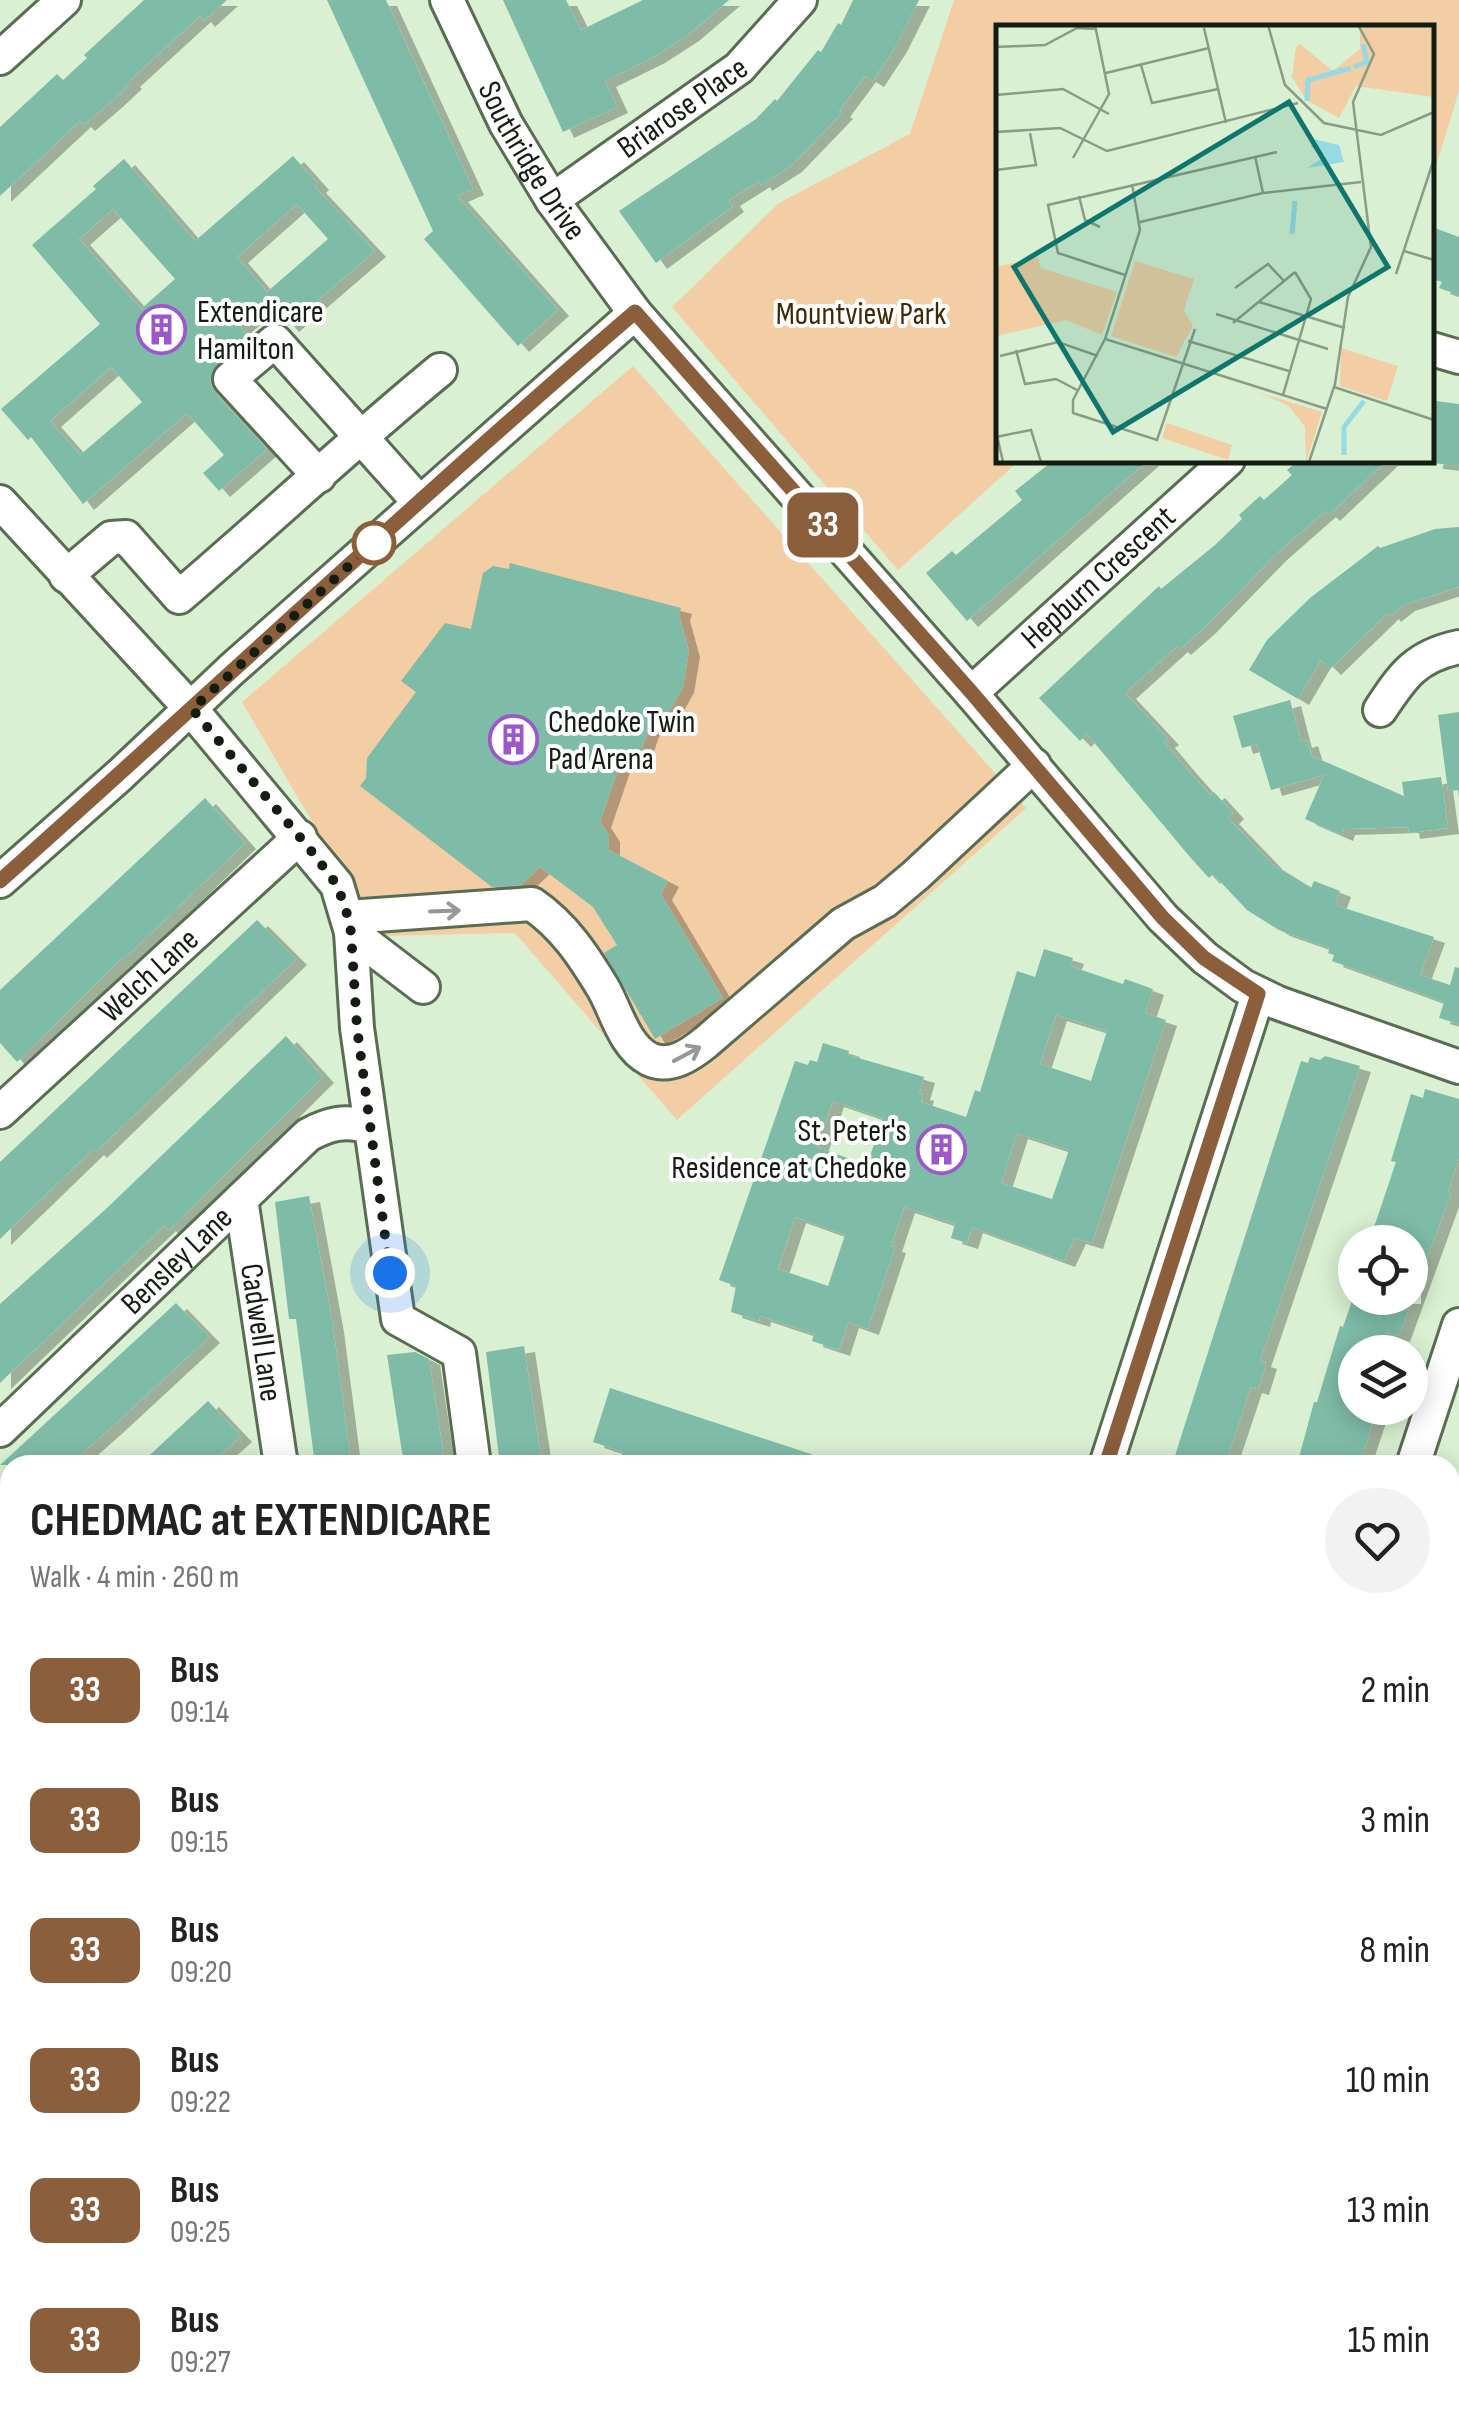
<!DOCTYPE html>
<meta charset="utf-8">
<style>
body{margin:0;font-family:"Sofia Sans Condensed",sans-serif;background:#f2f2f2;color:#222;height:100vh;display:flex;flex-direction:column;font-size:38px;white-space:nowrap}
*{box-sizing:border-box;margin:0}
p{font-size:32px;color:#767676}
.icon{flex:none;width:55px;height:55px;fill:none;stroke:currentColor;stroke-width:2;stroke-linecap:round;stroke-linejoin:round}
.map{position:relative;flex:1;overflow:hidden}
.panel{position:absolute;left:0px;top:1455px;width:1460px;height:970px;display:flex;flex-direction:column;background:#fff;border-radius:30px 30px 0 0;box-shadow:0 5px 25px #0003}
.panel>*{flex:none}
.badge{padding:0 20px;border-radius:15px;font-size:35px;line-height:65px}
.tools{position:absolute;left:1338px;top:1225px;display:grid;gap:20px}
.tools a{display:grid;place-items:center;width:90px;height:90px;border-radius:50%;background:#fff;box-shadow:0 5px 25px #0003;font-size:50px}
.you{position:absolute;width:50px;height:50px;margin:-25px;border:8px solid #fff;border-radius:50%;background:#1a73e8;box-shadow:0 0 0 15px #1a73e833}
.map>.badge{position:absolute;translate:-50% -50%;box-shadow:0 0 0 5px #fff}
.round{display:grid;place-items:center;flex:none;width:105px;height:105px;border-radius:52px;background:#f2f2f2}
.overview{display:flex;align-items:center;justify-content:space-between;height:170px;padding:0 30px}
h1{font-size:48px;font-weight:700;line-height:75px}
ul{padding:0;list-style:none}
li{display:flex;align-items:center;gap:30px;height:130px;padding:0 30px}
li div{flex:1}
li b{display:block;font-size:38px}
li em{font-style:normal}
li .badge{min-width:110px;font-weight:700;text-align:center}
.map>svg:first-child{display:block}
.green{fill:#f3cea4}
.water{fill:#96dae4}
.building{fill:#7ebca8;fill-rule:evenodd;filter:url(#shadow)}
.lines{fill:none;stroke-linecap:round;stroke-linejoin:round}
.minor-casing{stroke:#596d52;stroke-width:38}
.minor{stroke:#fff;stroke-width:32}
.oneway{stroke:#959994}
.line-casing{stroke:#fff;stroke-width:22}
.line{stroke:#8b5e3c;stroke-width:15}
.walk{stroke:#141d12;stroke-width:10;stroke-dasharray:0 18}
.stop-dot{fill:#fff;stroke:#8b5e3c;stroke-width:5}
.labels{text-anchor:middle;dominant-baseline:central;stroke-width:8;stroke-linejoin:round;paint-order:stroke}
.street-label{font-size:32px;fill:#141d12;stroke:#fff}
.poi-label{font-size:32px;fill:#141d12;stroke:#fff;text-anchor:start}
.park-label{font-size:32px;fill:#412805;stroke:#fff}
.inset-river{fill:none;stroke:#96dae4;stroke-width:5}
.inset-road{fill:none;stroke:#8a9c85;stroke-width:2.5}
.view{fill:#0f766e;fill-opacity:0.15;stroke:#0f766e;stroke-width:5}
.inset-edge{fill:none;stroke:#141d12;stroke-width:5}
</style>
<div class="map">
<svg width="1459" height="2425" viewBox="0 0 1459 2425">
<defs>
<filter id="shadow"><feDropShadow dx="11" dy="6" stdDeviation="0" flood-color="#0004"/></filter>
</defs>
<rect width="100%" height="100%" fill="#d9f0d2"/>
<g class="green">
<polygon points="954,0 1459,0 1459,91 1432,179 1432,28 999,28 999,460 1020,460 898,570 672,307 779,203 910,134"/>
<polygon points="633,366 1026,808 677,1120 515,933 379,936 242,702"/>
</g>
<g class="water">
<polygon points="901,2415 979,2415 974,2425 897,2425"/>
<polygon points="1041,2415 1116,2415 1117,2425 1029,2425"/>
</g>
<g class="building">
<polygon points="144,0 227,0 204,21 200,16 129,81 131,83 113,100 84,125 80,121 0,196 0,127 57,74 63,80 87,58 84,55"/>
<polygon points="327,0 386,0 473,189 457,196 558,310 518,346 424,239 433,231"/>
<polygon points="503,0 566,0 581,30 643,0 729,0 688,35 654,57 605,81 617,107 563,132"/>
<polygon points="853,0 919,0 896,46 873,81 865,76 839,111 842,113 791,166 761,185 759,181 729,200 733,206 656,263 619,211 756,119 775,99 777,101 818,50 821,52 838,23 841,25"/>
<path d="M293,156L318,184L315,187L375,251L288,326L268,303L240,327L248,337L212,372L210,382L215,393L267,449L219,491L203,473L224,455L187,413L83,504L31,437L28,440L1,409L100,324L32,245L96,189L93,186L124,159L195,241ZM297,204L328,239L267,292L237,257ZM113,209L175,279L141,309L79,239ZM111,367L142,402L80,455L50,421Z"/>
<polygon points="1432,227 1459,237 1459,295 1439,288 1442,282 1432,279"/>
<polygon points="1436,401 1459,404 1459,466 1432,463"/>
<polygon points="1054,460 1148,460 967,621 926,573 952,551 956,555 1022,500 1015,491"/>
<polygon points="1299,460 1387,460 1329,515 1325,511 1275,555 1205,627 1180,649 1177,646 1125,693 1168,739 1164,742 1185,767 1210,795 1214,792 1233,813 1228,818 1272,864 1311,888 1314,881 1340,891 1335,905 1434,937 1420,975 1450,985 1455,967 1459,968 1459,1024 1439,1018 1444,1002 1332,961 1334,955 1328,953 1330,948 1279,930 1247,910 1213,874 1209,878 1190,857 1087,734 1080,741 1039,698 1159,586 1161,589 1215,545 1242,519 1239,515 1260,496 1264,500 1292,475 1287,470"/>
<polygon points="1459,527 1459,587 1404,605 1390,616 1388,613 1330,669 1321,660 1298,699 1249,670 1267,640 1310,598 1378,546 1380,548 1435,529"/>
<polygon points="510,563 681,608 679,615 689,651 683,687 669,712 648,731 640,754 625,749 600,822 609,836 609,850 668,881 661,894 723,998 655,1039 604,953 617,945 593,907 540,867 521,885 492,887 360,786 366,778 367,758 416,692 401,681 445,623 471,629 483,573 493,566 509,569"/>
<polygon points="1290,700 1301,742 1307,740 1312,756 1404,796 1402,782 1441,777 1448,828 1409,833 1408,827 1344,829 1342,835 1305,819 1324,775 1271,790 1257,744 1242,748 1233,716"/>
<polygon points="1459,712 1459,790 1448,791 1438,715"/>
<polygon points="205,798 245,843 123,960 122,958 17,1062 0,1043 0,990"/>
<polygon points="257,920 296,959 96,1152 93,1149 0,1239 0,1162"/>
<path d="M1044,949L1073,958L1070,966L1123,984L1125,979L1153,989L1145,1013L1166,1020L1092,1243L1075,1238L1064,1261L972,1227L967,1243L951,1238L955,1224L904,1207L891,1246L895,1247L868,1329L848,1322L839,1350L812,1341L814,1334L760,1316L759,1321L731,1312L736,1286L719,1280L795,1061L808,1065L810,1060L817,1062L823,1043L849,1051L848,1055L924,1077L919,1094L923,1095L921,1102L966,1117L975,1090L980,1092L1017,971L1035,977ZM1056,1015L1107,1031L1091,1081L1040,1064ZM833,1101L883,1118L867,1165L817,1147ZM1017,1133L1069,1150L1052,1199L1001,1183ZM795,1217L845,1235L828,1286L778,1269Z"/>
<polygon points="286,1036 323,1077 169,1230 165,1225 0,1383 0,1304 107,1208"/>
<polygon points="1325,1056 1360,1066 1260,1361 1266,1363 1258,1389 1251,1387 1225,1465 1172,1465 1301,1061 1308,1063 1310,1057 1320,1060"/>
<polygon points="1425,1089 1459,1099 1459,1158 1448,1192 1451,1193 1399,1336 1387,1332 1380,1352 1355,1352 1355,1408 1378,1408 1359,1465 1297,1465 1314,1402 1317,1402 1340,1326 1343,1327 1353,1298 1410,1298 1410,1242 1369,1242 1396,1162 1391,1161 1411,1094 1423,1098"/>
<polygon points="309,1196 333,1326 351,1465 315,1465 296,1319 289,1319 275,1202"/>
<polygon points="176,1303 209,1337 113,1426 69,1465 0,1465"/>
<polygon points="524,1346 542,1465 500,1465 486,1352"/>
<polygon points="415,1352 429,1359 445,1465 404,1465 387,1355"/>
<polygon points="610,1388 832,1461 831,1465 653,1465 622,1455 623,1452 593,1442"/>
<polygon points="208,1401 241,1436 209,1465 139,1465"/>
</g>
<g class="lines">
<defs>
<g id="minor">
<path id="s1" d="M447,0L506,124L552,200L635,313"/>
<polyline points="0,58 64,0"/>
<path id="s2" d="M552,200L739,68L800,0"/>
<polyline points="1432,349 1459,357"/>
<polyline points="319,476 230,379 275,341 419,502"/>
<polyline points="0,502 191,709 337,885 351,932 357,1028 398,1319 459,1353 474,1465"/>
<path d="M66,576L111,538L126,537L179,597C267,522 351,443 440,370"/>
<path id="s3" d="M971,693L1228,460"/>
<path d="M1380,710C1403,675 1416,656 1459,647"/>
<polyline points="0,881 120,775 231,670 635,313 971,693 1163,918 1205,958 1243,986 1278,1003 1459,1067"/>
<path d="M348,917L532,904C564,926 583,955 603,988C616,1010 624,1046 649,1059C670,1069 690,1055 706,1042L843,924L885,901L916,875L1034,765"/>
<polyline points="351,932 423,987"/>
<path id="s4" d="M0,1112L300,837"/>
<path id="s5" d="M241,1199L281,1465"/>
<path id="s6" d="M0,1430L308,1135C330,1123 345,1120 370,1127"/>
<polyline points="1106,1465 1258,995"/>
<polyline points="1413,1465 1459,1325"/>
<polyline points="0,1699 10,1709"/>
<polyline points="0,2100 10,2117"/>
<polyline points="1450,2268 1459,2241"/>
<polyline points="0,2294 10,2297"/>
<polyline points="230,2415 249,2425"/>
<polyline points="426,2425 428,2415"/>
<polyline points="732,2425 736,2415"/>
<polyline points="1404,2425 1405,2415"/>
</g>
</defs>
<use href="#minor" class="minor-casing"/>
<use href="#minor" class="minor"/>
</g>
<defs><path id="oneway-shaft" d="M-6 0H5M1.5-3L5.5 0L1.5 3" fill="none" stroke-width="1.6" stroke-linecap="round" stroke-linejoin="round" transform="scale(2.5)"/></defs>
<g class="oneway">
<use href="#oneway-shaft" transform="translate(445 911) rotate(-2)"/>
<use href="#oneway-shaft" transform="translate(687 1054) rotate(-28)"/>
</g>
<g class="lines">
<defs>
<path id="line" d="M0,881C212,692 419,497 635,312L972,693L1163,918L1204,958L1258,994L1106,1465"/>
</defs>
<use href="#line" class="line-casing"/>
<use href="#line" class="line"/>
<polyline class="walk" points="374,543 192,709 309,848 337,885 346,910 351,932 357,1028 390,1273"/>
</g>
<defs>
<symbol id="building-ring" viewBox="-11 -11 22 22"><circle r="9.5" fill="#fff" stroke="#9c57cb" stroke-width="1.5"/><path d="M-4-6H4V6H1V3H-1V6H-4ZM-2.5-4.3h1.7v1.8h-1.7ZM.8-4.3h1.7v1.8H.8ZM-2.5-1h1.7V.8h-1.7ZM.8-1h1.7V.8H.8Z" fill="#9c57cb"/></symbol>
</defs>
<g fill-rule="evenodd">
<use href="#building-ring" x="134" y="302" width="55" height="55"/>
<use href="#building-ring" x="486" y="712" width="55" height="55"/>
<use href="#building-ring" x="914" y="1122" width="55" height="55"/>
</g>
<circle class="stop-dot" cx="374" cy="543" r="20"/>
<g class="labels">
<g class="street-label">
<text stroke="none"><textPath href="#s2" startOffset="160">Briarose Place</textPath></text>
<text stroke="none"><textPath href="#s1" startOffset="182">Southridge Drive</textPath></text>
<text stroke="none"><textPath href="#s3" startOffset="172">Hepburn Crescent</textPath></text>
<text stroke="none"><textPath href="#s4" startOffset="202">Welch Lane</textPath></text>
<text stroke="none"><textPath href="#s6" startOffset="245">Bensley Lane</textPath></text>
<text stroke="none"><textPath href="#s5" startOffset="135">Cadwell Lane</textPath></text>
</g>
<g class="poi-label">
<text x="197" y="312">Extendicare<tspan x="197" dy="37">Hamilton</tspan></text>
<text x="548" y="722">Chedoke Twin<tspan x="548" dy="37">Pad Arena</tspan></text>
<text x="907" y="1131" text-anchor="end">St. Peter's<tspan x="907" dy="37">Residence at Chedoke</tspan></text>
</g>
<g class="park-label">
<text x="861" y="314">Mountview Park</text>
</g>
</g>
<g transform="translate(996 25)">
<rect width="438" height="438" fill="#d9f0d2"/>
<path d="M364,0H437V72L360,61L343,93L310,75L296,52L300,22L304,19L337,46L364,24ZM42,232L45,243L121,267L106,310L70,295L0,311V242ZM139,236L198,254L188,285L197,301L180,332L115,311ZM345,323L402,341L391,376L344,361ZM262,367L326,387L310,437L309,402L293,381ZM171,398L236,420L232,435L166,413Z" fill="#f3cea4"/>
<path d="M318,114L343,120L348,137L311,143L330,131L315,122Z" fill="#96dae4"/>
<path class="inset-river" d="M358,42L371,37L367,19M311,76L312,55L355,43M296,209L299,176M348,430V402L368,376"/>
<path class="inset-road" d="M272,0L289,60L328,98L385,110L438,87M208,3L230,98M0,22L49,20L81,3L100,4M145,40L156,78L222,64M110,48L213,23M0,70L67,64L113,89M0,107L64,103L111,126L302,78M259,131L267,168M77,133L113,69L99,0M0,145L40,140L34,108M136,159L144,205L109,314L331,384M83,171L89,195L104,202M144,197L267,168L365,157M408,226L438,235M400,249L438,134M129,250L62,228L52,180L281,127M239,263L272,239L288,256M263,277L349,303M220,289L332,324M237,298L299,247M109,314L77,375V388L161,415L199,304M192,316L293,346M20,325L29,359L60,354L81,365M4,331L62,317L102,331M338,362L438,395M287,370L315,274L299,247M0,406L7,437M0,412L35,405L45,437M313,437L339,359L352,272L375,222L357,77L378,29L362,0"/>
<path class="view" d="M293,77L392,242L117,407L18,242Z"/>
<rect width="438" height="438" class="inset-edge"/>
</g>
</svg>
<div class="tools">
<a><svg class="icon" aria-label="locate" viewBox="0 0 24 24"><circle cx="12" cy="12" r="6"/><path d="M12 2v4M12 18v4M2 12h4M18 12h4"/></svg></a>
<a><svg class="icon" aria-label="layers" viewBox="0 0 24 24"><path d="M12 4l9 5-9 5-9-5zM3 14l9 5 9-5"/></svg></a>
</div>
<div class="you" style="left:390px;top:1273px"></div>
<b class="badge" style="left:823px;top:525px;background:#8b5e3c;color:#fff">33</b>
<section class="panel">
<div class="overview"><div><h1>CHEDMAC at EXTENDICARE</h1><p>Walk · 4 min · 260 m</p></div><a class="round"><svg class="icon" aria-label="heart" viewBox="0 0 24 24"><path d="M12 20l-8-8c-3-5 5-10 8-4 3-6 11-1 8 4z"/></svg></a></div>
<ul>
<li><span class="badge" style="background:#8b5e3c;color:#fff">33</span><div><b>Bus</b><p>09:14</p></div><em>2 min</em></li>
<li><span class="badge" style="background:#8b5e3c;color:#fff">33</span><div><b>Bus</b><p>09:15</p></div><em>3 min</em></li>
<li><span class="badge" style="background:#8b5e3c;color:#fff">33</span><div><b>Bus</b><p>09:20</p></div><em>8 min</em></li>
<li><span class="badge" style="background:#8b5e3c;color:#fff">33</span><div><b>Bus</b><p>09:22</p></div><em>10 min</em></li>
<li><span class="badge" style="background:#8b5e3c;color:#fff">33</span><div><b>Bus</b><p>09:25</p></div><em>13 min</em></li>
<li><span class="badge" style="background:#8b5e3c;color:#fff">33</span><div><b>Bus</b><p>09:27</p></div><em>15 min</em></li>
</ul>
</section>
</div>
